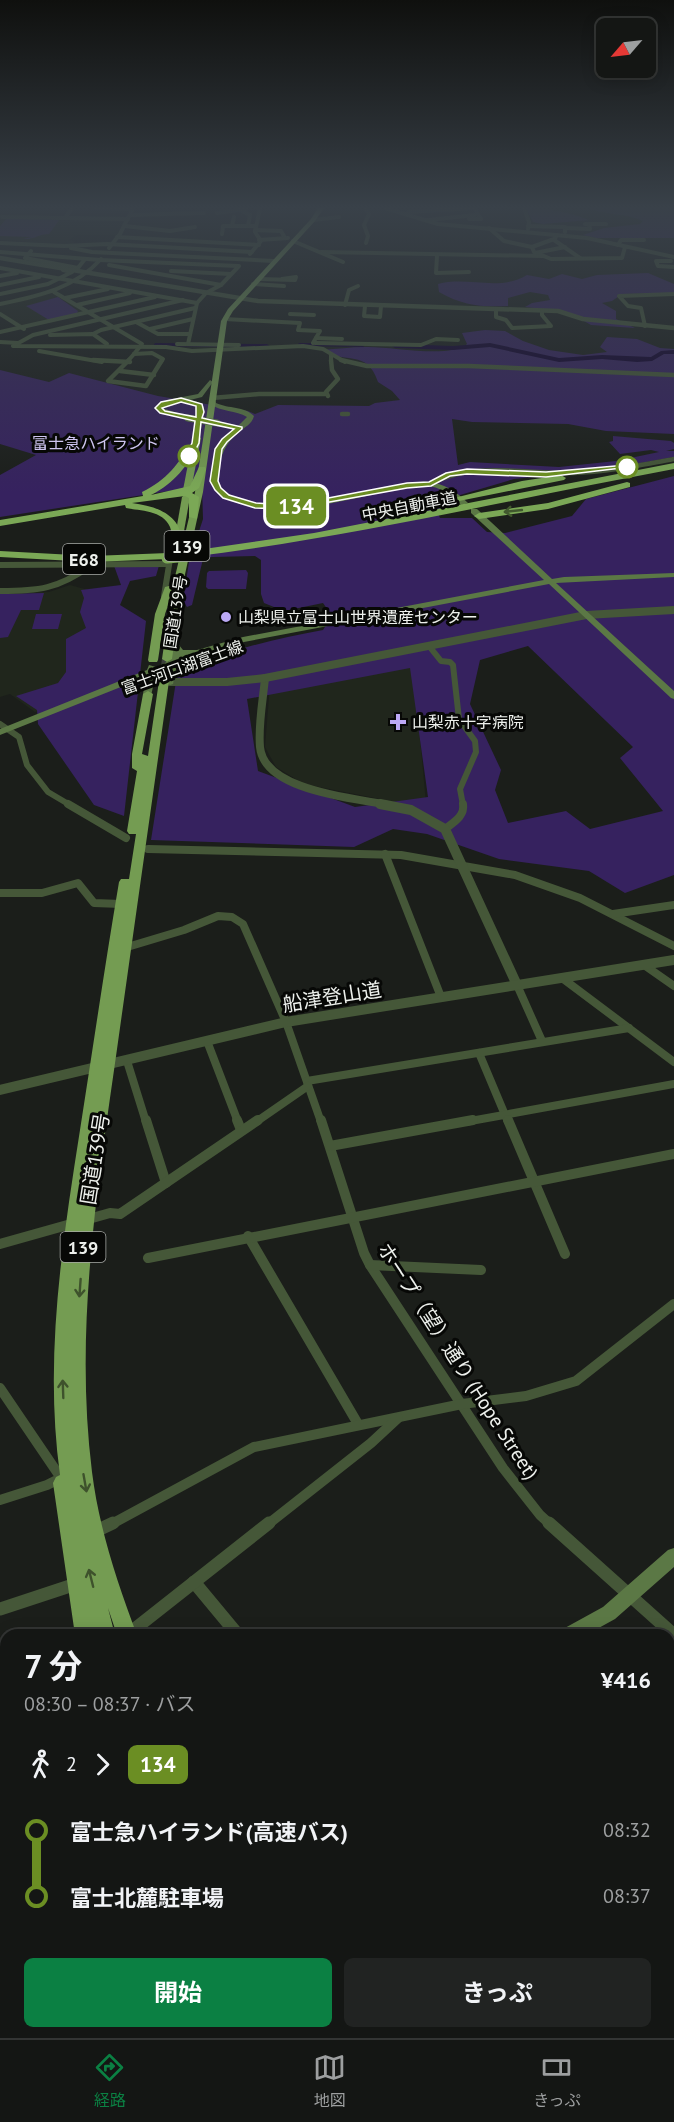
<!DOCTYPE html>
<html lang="ja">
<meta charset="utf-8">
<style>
body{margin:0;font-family:"PT Sans","Noto Sans JP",sans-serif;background:#212322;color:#f1f3f6;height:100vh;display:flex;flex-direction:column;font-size:22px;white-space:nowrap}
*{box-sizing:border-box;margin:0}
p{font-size:20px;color:#9d9fa0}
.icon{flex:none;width:33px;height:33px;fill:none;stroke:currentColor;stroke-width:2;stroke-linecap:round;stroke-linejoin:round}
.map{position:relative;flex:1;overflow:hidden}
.sheet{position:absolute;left:0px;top:1629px;width:675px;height:410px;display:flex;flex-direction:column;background:#141614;border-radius:18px 18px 0 0;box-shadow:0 3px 15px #0003,0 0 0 2px #333534}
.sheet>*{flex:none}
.badge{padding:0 12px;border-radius:9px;font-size:21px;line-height:39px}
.needle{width:39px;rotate:242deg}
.buttons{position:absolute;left:596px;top:18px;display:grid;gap:12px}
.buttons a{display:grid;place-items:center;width:60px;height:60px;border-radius:9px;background:#141614;box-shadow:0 3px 15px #0003,0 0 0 2px #333534;font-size:30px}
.map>.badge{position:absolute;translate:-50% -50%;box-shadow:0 0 0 3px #fff}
.legs{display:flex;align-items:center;gap:9px;height:66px;padding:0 24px;font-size:20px}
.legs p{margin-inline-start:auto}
.summary{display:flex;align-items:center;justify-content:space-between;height:102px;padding:0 24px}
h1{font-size:33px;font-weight:700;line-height:45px}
.button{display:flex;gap:12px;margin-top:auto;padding:12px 24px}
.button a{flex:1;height:69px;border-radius:9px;background:#0b8043;color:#fff;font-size:24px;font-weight:700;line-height:69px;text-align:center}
.button a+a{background:#212322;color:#f1f3f6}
ul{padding:0 24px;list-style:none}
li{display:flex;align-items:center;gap:21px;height:66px;font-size:22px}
li i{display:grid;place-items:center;width:9px;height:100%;margin:0 8px;background:currentColor}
li i::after{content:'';width:15px;height:15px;margin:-8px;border:4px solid;border-radius:50%;background:#141614}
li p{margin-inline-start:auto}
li:first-child i{background:linear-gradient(#0000 50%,currentColor 0)}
li:last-child i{background:linear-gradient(currentColor 50%,#0000 0)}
.tabs{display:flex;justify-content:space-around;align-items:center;height:84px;border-top:2px solid #333534;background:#141614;font-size:16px;color:#9d9fa0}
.tabs a{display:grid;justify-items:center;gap:3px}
.tabs .active{color:#0b8043}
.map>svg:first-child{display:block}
.built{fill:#20261c}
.green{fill:#36225f;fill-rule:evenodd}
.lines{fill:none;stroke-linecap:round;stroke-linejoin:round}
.river{fill:#11002e;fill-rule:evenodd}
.trunk-tunnel{stroke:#3a3e3a;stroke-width:10;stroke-dasharray:10 5;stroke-linecap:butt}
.minor-far5{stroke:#455738;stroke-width:4}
.minor-far4{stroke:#455738;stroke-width:4.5}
.minor-far3{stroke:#455738;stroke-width:6}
.minor-far2{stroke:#455738;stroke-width:8}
.minor-far1{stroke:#455738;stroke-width:10}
.minor{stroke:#455738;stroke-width:13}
.tertiary-far2{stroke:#455738;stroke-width:4.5}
.tertiary-far1{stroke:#455738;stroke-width:8}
.tertiary{stroke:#455738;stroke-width:10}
.secondary{fill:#5b7845;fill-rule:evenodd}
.trunk{fill:#749c52;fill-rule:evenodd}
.motorway{fill:#7ba856;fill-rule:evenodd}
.secondary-bridge{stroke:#5b7845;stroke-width:7}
.motorway-bridge-far1{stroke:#7ba856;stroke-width:9}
.motorway-bridge{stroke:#7ba856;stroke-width:11}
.oneway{stroke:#41582e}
.oneway2{stroke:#3e522c}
.line-1{fill:#6b8e23;stroke:#fff;stroke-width:1.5;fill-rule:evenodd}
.stop-1-dot{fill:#fff;stroke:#6b8e23;stroke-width:3}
.poi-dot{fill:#bca9f5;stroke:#070806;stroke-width:2}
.labels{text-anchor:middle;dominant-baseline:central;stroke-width:6;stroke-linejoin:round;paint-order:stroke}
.far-park-label{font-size:16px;fill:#cfc6f1;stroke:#070806}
.far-street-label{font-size:16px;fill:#edf0ec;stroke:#070806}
.far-poi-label{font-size:16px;fill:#edf0ec;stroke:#070806;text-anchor:start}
.shield{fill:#070806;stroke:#a8aaa7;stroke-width:1.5}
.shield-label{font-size:18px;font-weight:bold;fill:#edf0ec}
.street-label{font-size:20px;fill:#edf0ec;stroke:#070806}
</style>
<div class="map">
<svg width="674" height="2038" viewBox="0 0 674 2038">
<rect width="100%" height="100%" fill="#1b1e1a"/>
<g class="built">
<polygon points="4,217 126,220 117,235 76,235 69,240 74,241 73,245 0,240 0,221"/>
<polygon points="53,293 85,312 22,327 0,313 0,304"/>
<polygon points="70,585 92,591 80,696 35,712 10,694 0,697 0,593 49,592"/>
<polygon points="412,652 427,814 390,801 304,784 276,767 265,747 270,684"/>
</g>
<g class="green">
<path d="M526,208C547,208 569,212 589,220L543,224L533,222Z"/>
<path d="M587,208H674V238H596L583,235L604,228L640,224L643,221C625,213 605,215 587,208Z"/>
<path d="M7,218L60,219L49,234C39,234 34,240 23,239L32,237L0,236V226Z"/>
<path d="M648,273L674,284V293L622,294L612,301L602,303L616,311V319L635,328L591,325L568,312L525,307L532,303L550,300L548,295L530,292L508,298V306C480,307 464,306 439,292L438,284C467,276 500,292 527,275L549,279L562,274L582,279L597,275Z"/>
<polygon points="58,297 78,311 77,313 49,320 26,306"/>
<path d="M485,330L505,331L523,341L549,350L583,355L607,352L600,347L607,337L637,339L660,348L674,349V434L606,431L568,424L472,422L452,419L458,465L470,462L559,467L616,461L659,452L651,450L620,454L609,442L613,441V436L671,441L674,443V449L666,451H674V457L602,470L514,479L450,498V504L438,513L440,518H472L487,532L505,533L572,516L586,499L674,476V875L625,893L589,871L499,859L427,834L393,829L354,847L151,840L177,675C219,651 275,639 323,630L332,616L323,603L284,611L264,603L261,594V560L255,556L212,557L203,559L192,605L187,607L183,601L189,562L203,519L202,486L0,517V475L36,455L0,444V370L49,382L69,373L158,396L248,411L255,414L278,405L369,406L375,403L400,400L392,391L378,382C367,348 345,365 322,350C337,349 351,347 365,347C390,346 449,359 467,344L462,333ZM528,646L633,747L620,758L663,811L590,829L566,811L508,823L495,790L501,770L470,704L480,660ZM410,668L428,797L355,807L258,771L247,699Z"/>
<polygon points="160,562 156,576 130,581 120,605 146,621 124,816 94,805 38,724 37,710 16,696 58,683 66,672 66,639 86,628 80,612 84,598 81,590 121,585 113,563"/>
<polygon points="246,570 248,573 246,589 208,589 206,587 207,573 209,571"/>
<polygon points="44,593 39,610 21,610 8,637 0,638 0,594"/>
<polygon points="36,614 62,614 58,629 32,629"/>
</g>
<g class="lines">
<g class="river">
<polygon points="155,343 267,344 270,346 267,348 153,346"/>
<polygon points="299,343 363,343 366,345 363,347 297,346"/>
<polygon points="490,343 559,358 602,355 651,357 661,351 674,350 674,354 664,354 652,361 637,362 602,359 559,362 490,347 453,350 395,348 392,346 395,344 453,346"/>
</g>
<polyline class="trunk-tunnel" points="164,681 167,659"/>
<g class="minor-far5">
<polyline points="94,208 133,209"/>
<polyline points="365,208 369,214 364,225 368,236 366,243"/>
<polyline points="385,208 438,224 587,238 674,257"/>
<polyline points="524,208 529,222 528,229"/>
<polyline points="238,209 250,215 248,226"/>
<polyline points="408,212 474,208 481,219 469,219"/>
<polyline points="217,213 246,209"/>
<polyline points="130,215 204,213"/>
<polyline points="2,217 128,219"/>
<polyline points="65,218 72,208"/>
<polyline points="313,220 339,217"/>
<polyline points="428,220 475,215"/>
<polyline points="585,224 606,224"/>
<polyline points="125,226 170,231 195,227"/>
<polyline points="232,226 234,217"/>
<polyline points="528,226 565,227 565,232"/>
<polyline points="489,228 504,241 532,247 534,252 551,259 622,258 625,247"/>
<polyline points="565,228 590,229 589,224"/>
<polyline points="255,230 281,231 285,238"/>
<polyline points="222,234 223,226 256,226"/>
<polyline points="557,235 554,240 580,258"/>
<polyline points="117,237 259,245"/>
<polyline points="259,240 288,238"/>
<polyline points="293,241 343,262"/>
<polyline points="0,243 64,246 107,244 252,252"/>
<polyline points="618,245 621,240 644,240"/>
<polyline points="532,247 554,239"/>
<polyline points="71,248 92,252 274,261"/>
<polyline points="109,248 120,234 133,208"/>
<polyline points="31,251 25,258 78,268 85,259"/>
<polyline points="0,252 100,260 238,266"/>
<polyline points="321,252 543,256"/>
<polyline points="535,253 565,247"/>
<polyline points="250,254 261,241 255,232 260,208"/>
<polyline points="437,256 436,273 469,272"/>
<polyline points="671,261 656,261 658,266 674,267"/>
<polyline points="109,265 221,285"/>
<polyline points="0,268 197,303"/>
<polyline points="171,271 231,274"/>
<polyline points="0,276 17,273"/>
<polyline points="259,279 295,280 296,277 282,279"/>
<polyline points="253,284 284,286"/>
<polyline points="0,285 39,277"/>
<polyline points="54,292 142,344 134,354"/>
<polyline points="0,294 48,284 72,272 63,270"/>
<polyline points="65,298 108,289"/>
<polyline points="183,300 33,335 13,346 166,347 192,351 303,346 323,349 345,362"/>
<path d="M0,304C38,296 74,289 101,259"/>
<polyline points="77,305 130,293"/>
<polyline points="345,305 349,290 358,286"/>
<polyline points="365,306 364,316 380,317 381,306"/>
<polyline points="496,309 496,317 506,320 512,328 551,326 542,315 542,311"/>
<polyline points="0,314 24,329"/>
<polyline points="290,314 314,315"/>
<polyline points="225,319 300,323 298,330 320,331 313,343"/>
<polyline points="136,322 158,334 190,334"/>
<polyline points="645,326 641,308 628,306 619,296 674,294"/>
<polyline points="150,329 193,319"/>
<polyline points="0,332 155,297"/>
<polyline points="93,334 101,330 195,308"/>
<polyline points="50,335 93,334 107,344"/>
<polyline points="316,338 342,339"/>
<polyline points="0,342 18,343"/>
<polyline points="315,343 421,345 436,339 458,340"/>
<polyline points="177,344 239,345"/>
<polyline points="188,344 197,303 206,293 221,285 239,266"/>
<polyline points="39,351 102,362"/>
<polyline points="134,354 152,353 163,359 161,362"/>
<polyline points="331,355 331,362"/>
<polyline points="127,362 134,354"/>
</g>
<g class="minor-far4">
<polyline points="93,360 130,362"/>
<polyline points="129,360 108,381 146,386 162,360"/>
<polyline points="341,360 367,366 469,366 674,375"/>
<polyline points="120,371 154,375"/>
<polyline points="328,396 326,392 338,379 332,370 331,360"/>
<polyline points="212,398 259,394 325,394"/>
<polyline points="342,414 348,414"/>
<path d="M431,484C472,461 527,474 573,473C607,472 641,465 674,459"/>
</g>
<g class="minor-far3">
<polyline points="0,565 169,564"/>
<path d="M0,591C38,591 58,589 90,566"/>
<polyline points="164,596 170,559"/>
<polyline points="429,646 441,661 450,662 453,665 459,719 475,741 476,752 460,789 463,805"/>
<polyline points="0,724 19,737 27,765 48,792 70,805"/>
</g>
<g class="minor-far2">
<polyline points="68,804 126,838"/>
<path d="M445,829C454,822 465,816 463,804"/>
<polyline points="148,849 401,855 515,875 580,898 674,946"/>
<polyline points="385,854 441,997"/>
<polyline points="0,893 42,893 78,883 94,903 121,904"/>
<polyline points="613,914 674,905"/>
<polyline points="124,948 184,930 218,916 232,917 243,924 286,1022 321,1122"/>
<polyline points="644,965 674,986"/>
<polyline points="562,978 674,1062"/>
<polyline points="517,985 542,1041"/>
<polyline points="207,1041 238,1122"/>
<polyline points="479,1053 508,1122"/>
<polyline points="127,1061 146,1122"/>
<polyline points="307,1081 629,1028"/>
<polyline points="256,1122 308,1086"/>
<polyline points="465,1122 674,1084"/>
</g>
<g class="minor-far1">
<polyline points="146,1120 166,1183"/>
<polyline points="237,1120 241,1130"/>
<polyline points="321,1120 364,1253 370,1265 503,1468 540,1515 551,1525"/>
<polyline points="508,1120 565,1254"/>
<polyline points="330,1146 473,1120"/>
<polyline points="248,1236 358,1424"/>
<polyline points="0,1244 110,1213 120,1214 258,1120"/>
<polyline points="148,1258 674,1154"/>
<polyline points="370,1265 481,1270"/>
<polyline points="0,1388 61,1478 47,1485 0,1500"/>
<polyline points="110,1525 254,1447 462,1404 526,1396 576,1381 674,1304"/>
<polyline points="267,1525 371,1443 398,1418"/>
</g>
<g class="minor">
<polyline points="549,1523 674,1635"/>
<polyline points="94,1532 113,1523"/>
<polyline points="194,1582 238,1635"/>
<polyline points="0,1609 76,1584"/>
<polyline points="127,1635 269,1523"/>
<polyline points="669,1844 674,1838"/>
<polyline points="0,1998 6,2002"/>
<polyline points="669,2012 674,2015"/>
<polyline points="96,2032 115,2038"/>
<polyline points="175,2038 180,2032"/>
<polyline points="505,2038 507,2032"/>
</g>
<polyline class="tertiary-far2" points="0,258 258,301 558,311 583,319 674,328"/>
<g class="tertiary-far1">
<path d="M265,678C263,700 258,725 260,747C264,791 354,798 388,805"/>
<polyline points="170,682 227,682 265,678 586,615 674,610"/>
</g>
<g class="tertiary">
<polyline points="380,804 411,810 445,829 517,985"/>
<polyline points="0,1090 286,1022 674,960"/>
</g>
<g class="secondary">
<path d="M210,380L213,382L202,397L190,400L198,402L204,407L199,443L196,445L193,443L198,408C186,399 174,401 162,408L190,417V419L188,420L161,413L155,408L167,400L198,394Z"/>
<path d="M210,398H214L216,403C229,409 244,406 254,416C252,424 245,427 239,432C225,443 219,458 218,476C218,489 227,494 238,498C286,514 335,498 383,488C398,485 413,481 428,482C444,483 457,492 468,503L461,505C451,495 440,486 425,486C410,486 395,490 380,493C331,503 283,518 235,502C217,496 210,487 212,468C215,451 221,440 234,429L214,423L217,421L238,426L247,417C236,410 221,412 210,404Z"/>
<polygon points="471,509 477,509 552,579 564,577 674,573 674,577 556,583 674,691 674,699 671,698 549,584 244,642 206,653 177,664 173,684 170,685 165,682 168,668 156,673 151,696 145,696 143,694 146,677 0,735 0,729 147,670 149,665 156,667 169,661 173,645 179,645 183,650 197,650 243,637 544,580 471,513"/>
<polygon points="674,1548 674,1567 615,1619 586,1635 560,1635 563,1629 603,1607 668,1550"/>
<polygon points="6,1873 6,1913 0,1916 0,1876"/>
</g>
<g class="trunk">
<polygon points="318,208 324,208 315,221 233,311 227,321 203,492 182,588 172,659 167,662 162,659 171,597 165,614 158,660 157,662 149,662 148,660 155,614 165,587 173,585 195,492 221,321 228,309 311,219"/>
<polygon points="197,436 201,438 191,490 187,492 183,490 193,438"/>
<polygon points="186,494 190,497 181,548 177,551 173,548 182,497"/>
<path d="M164,678L169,681C152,801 135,921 118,1042C98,1184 74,1327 92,1472C99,1528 117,1582 137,1635H117L108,1608L115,1635H95L94,1631L95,1635H75L53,1483L56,1477L60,1475C44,1359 62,1245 80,1130C93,1047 105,965 119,882L121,879H129L136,834H129L127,831L137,771L132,768V754L143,694L148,691L153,694L142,754L148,756L159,681Z"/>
<polygon points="212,2032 236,2032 239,2038 215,2038"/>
<polygon points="242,2032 266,2032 269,2038 245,2038"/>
<polygon points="275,2032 299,2032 302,2038 278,2038"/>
</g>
<g class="motorway">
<path d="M193,441L200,443C187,466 175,483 151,495L190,486L199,467H205L206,469L199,488L192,493L199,497L197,519L189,517V498L185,496L132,503C163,507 188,519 180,554L172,552C171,544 173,535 170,527C163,510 140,511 126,508L125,505L0,526V520L143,496L142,492C167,480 178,464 193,441Z"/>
<path d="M674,463V469C513,499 353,537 190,557L185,554L190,551L314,533Z"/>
<polygon points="561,475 566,478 564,480 459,501 454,498 522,481"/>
<polygon points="627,482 630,483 630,487 548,509 479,519 474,516 479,513 548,503"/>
<polygon points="0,551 92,556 168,553 173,556 168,559 92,562 0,557"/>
</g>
<polyline class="secondary-bridge" points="188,418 217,423"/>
<polyline class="motorway-bridge-far1" points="182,557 190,556"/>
<polyline class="motorway-bridge" points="167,558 190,556"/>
</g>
<defs><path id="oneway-shaft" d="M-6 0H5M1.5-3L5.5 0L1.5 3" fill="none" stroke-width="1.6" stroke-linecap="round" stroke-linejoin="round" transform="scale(1.5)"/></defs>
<use class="oneway" href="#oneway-shaft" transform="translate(513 511) rotate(174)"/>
<g class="oneway2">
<use href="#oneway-shaft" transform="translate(80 1288) rotate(94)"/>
<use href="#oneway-shaft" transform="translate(63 1389) rotate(-92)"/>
<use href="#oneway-shaft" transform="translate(85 1483) rotate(80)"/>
<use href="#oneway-shaft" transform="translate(91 1578) rotate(-104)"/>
</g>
<linearGradient id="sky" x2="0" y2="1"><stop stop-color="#0f100e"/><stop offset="0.42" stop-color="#394149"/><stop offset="1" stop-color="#394149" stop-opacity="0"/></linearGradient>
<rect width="674" height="493" fill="url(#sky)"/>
<path class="line-1" d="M181,398L202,404L204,412L202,418L242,427V429L227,442L222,449L218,481L221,488L229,495L256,503L285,505L302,503L407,483L429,482L446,473L467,469L546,472L627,465L630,467L546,477L467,474L450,476L431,486L407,488L302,507L285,509L255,508L223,498L215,490L210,481L215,449L222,439L234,429L201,422L199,443L192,457L186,456L192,443L195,421L160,413L155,408L161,402ZM181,402L196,406V417L165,411L162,408Z"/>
<g class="stop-1-dot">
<circle cx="189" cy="456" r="10"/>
<circle cx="627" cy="467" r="10"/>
</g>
<g class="poi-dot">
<circle cx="226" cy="617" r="6"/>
<path d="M395 713h6v6h6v6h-6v6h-6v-6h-6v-6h6z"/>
</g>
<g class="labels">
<g class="far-park-label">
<text x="96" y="443">富士急ハイランド</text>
</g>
<g class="far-street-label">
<text transform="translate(409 506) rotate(-11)">中央自動車道</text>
<text transform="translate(175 612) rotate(-81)">国道139号</text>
<text transform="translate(182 667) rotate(-20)">富士河口湖富士線</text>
</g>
<g class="far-poi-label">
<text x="238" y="617">山梨県立富士山世界遺産センター</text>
<text x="412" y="722">山梨赤十字病院</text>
</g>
<g class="shield">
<rect x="164.5" y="531" width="45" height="30" rx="4.5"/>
<rect x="63" y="544" width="42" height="30" rx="4.5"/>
<rect x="60.5" y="1232" width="45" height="30" rx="4.5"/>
</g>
<g class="shield-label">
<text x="187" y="546">139</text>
<text x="84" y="559">E68</text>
<text x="83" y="1247">139</text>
</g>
<g class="street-label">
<text transform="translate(332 997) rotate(-9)">船津登山道</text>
<text transform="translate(95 1159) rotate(-81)">国道139号</text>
<text transform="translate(458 1361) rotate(57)">ホープ（望）通り (Hope Street)</text>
</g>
</g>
</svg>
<div class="buttons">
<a><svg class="needle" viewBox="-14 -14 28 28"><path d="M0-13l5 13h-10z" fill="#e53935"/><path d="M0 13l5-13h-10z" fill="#9d9fa0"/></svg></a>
</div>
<b class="badge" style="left:296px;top:506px;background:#6b8e23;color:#fff">134</b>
<section class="sheet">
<div class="summary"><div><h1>7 分</h1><p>08:30 – 08:37 · バス</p></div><b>¥416</b></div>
<div class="legs"><svg class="icon" aria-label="walk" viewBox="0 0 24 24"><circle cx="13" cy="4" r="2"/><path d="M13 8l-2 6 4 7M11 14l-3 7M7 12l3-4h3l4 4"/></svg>2<svg class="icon" aria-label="forward" viewBox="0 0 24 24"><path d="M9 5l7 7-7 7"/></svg><b class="badge" style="background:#6b8e23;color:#fff">134</b></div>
<ul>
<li><i style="color:#6b8e23"></i><b>富士急ハイランド(高速バス)</b><p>08:32</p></li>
<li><i style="color:#6b8e23"></i><b>富士北麓駐車場</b><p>08:37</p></li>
</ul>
<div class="button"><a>開始</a><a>きっぷ</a></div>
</section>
</div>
<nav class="tabs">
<a class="active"><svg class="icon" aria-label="directions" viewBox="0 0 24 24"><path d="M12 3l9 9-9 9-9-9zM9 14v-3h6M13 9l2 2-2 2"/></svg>経路</a>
<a><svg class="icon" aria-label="map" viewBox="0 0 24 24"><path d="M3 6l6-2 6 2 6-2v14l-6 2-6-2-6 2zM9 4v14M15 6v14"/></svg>地図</a>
<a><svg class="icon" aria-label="tickets" viewBox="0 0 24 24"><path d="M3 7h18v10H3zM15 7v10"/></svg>きっぷ</a>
</nav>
